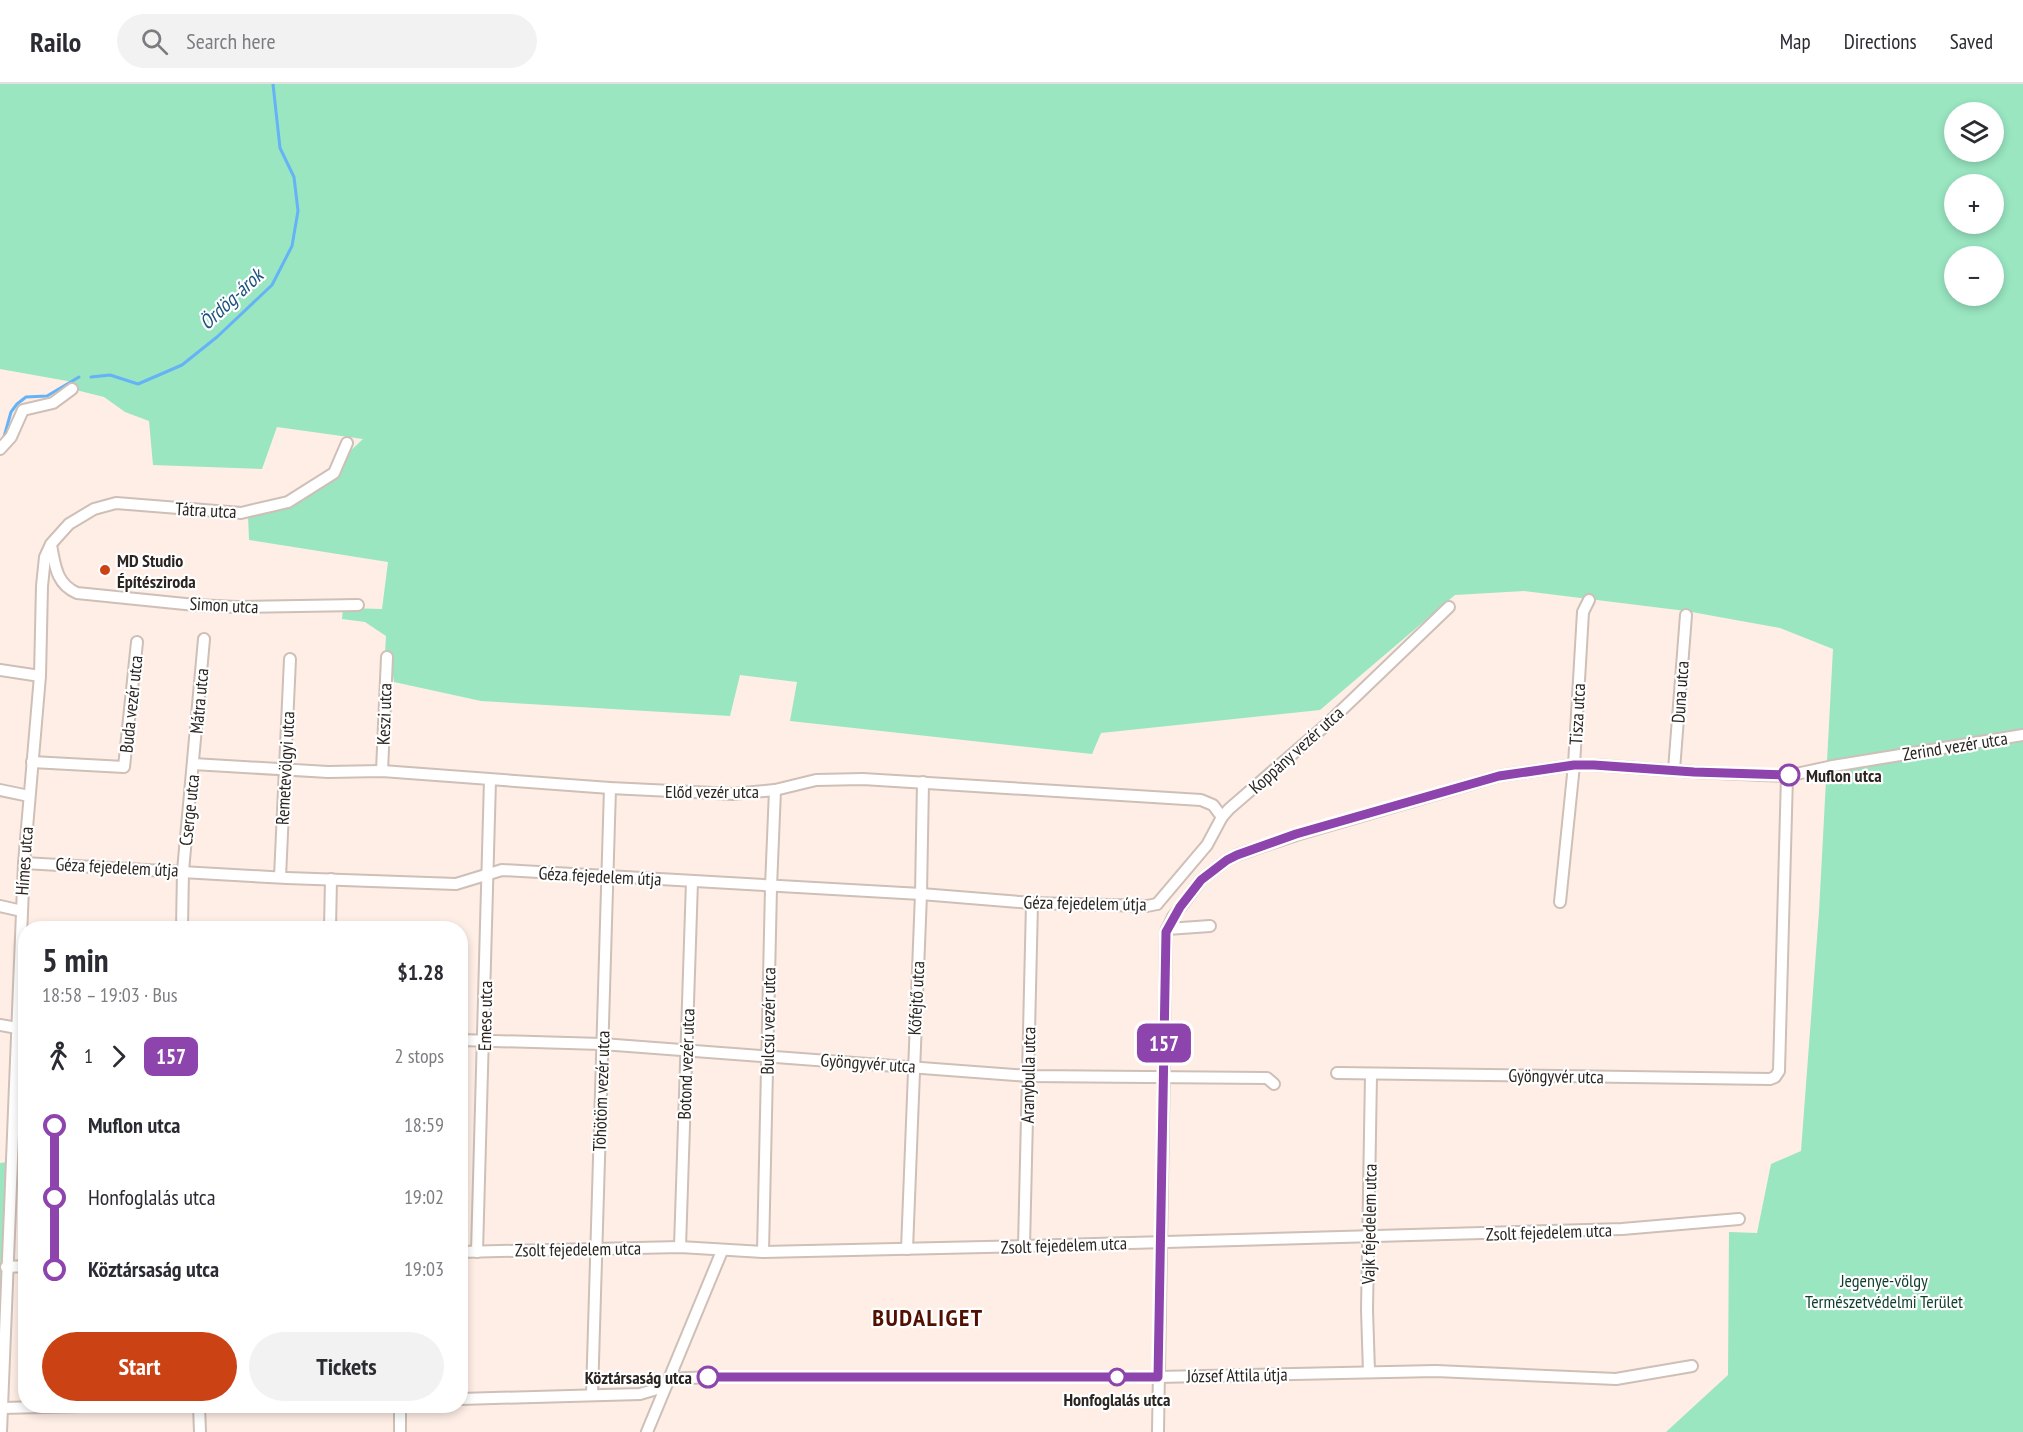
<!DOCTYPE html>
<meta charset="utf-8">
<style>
body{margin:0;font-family:"PT Sans Narrow",sans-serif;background:#f2f2f3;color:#2b2b33;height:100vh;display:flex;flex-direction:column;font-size:22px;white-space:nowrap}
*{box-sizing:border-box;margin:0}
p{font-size:20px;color:#7c7c81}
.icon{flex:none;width:33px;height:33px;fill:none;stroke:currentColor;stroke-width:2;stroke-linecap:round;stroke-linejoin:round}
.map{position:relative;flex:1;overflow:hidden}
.details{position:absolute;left:18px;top:837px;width:450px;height:492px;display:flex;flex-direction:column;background:#fff;border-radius:24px;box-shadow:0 3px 9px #0003}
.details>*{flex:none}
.badge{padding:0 12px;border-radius:9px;font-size:21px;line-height:39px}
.fabs{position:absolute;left:1944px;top:18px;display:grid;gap:12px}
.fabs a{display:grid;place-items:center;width:60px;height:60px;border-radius:50%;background:#fff;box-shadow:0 3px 9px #0003;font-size:30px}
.map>.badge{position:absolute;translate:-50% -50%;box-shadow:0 0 0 3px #fff}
.legs{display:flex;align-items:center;gap:9px;height:66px;padding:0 24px;font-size:20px}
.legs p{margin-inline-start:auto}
.summary{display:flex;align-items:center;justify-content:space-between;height:102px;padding:0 24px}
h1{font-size:33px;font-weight:700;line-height:45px}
.button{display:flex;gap:12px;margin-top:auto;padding:12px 24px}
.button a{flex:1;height:69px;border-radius:36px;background:#cb4314;color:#fff;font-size:24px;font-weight:700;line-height:69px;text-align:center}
.button a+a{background:#f2f2f3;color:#2b2b33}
ul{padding:0 24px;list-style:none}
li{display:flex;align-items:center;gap:21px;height:72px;font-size:22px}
li i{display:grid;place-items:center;width:9px;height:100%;margin:0 8px;background:currentColor}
li i::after{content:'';width:15px;height:15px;margin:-8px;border:4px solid;border-radius:50%;background:#fff}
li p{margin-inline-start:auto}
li:first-child i{background:linear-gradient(#0000 50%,currentColor 0)}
li:last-child i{background:linear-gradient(currentColor 50%,#0000 0)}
header{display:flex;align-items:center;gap:36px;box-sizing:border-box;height:84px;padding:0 30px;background:#fff;border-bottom:2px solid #e1e1e2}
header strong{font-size:28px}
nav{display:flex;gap:33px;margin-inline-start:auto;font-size:21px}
.search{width:420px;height:54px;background:#f2f2f3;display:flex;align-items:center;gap:15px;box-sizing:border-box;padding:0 21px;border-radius:33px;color:#7c7c81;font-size:22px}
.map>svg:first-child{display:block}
.green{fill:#99e6c1;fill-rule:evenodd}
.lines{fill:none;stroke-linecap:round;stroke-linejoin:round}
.stream{stroke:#66b2f7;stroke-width:3}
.minor-casing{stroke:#cebfb7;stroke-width:14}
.minor{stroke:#fff;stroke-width:10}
.line-1-casing{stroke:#fff;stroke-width:14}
.line-1{stroke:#8e44ad;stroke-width:9}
.poi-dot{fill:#cb4314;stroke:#fff;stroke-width:2}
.stop-1-dot{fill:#fff;stroke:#8e44ad;stroke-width:3}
.labels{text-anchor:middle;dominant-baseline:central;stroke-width:4.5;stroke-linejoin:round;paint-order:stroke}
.street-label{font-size:18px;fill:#2a2521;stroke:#fff}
.poi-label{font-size:18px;font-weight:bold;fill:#2a2521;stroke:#fff;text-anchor:start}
.stop-label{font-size:18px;font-weight:bold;fill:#2a2521;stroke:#fff;text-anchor:start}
.park-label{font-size:18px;fill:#0f3f2c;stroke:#fff}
.water-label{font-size:20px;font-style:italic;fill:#1c527f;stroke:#fff}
.district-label{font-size:24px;font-weight:bold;letter-spacing:1.5px;fill:#511000;stroke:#fff}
</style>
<header>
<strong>Railo</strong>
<div class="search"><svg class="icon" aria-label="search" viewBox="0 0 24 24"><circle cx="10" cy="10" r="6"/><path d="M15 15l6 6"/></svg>Search here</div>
<nav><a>Map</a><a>Directions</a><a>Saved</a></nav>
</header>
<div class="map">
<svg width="2023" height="1348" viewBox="0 0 2023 1348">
<rect width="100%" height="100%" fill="#feeee6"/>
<g class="green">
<path d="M0,0H2023V1348H1666L1728,1291L1729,1148L1757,1149L1771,1080L1801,1067L1819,828L1833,565L1780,544L1686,527L1524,507L1455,511L1320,626L1101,649L1092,670L790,637L797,598L740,591L730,632L481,617L394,598L390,571L385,569L386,552L365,538L342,535L343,524L382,525L388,478L249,456L248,431L313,402L363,355L277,343L262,385L153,381L149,337L125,328L104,313L72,305L73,298L0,285ZM1954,28H1994V68H1954ZM1954,100H1994V140H1954ZM1954,172H1994V212H1954Z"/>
<polygon points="7,1078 0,1283 0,1079"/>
</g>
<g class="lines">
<g class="stream">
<polyline points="91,293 110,291 138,300 182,281 217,253 272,201 292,162 298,127 294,93 280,64 273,0"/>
<polyline points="4,353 11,328 17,320 26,313 47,312 79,293"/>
</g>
<defs>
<g id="minor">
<polyline points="0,365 11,353 23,326 53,319 72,305"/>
<path d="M51,461C55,481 56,500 77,509L195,521L237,523L358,521"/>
<polyline points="0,586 40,592"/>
<polyline points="32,678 124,683 137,558"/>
<polyline points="193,680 328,688 382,687 610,704 733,710 775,706 816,696 863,695 1201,716 1213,721 1222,733"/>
<polyline points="1674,686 1686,531"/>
<polyline points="382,687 387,573"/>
<polyline points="0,706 29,712"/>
<polyline points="24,779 287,794 456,800 502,786 921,810 1032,819 1147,822 1157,820"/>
<polyline points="280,793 290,575"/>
<polyline points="1560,818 1574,681 1583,528 1589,516"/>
<polyline points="1157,820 1207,761 1222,733 1229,725 1326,641 1449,523"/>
<polyline points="0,822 22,827"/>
<polyline points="182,844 183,787 204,555"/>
<polyline points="330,844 331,795"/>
<polyline points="1167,845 1210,842"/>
<polyline points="0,941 17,944 26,944"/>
<polyline points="460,956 602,960 1028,992 1267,994 1274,1000"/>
<polyline points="1337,989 1770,995 1775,993 1779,987 1787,692"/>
<polyline points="1024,1162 1032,819"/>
<polyline points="680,1163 692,797"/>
<polyline points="907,1165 921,810 923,698"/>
<polyline points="460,1168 680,1163 763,1168 1024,1162 1622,1145 1739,1135"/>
<polyline points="477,1168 490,696"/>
<polyline points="763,1168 771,803 775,706"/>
<polyline points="6,1183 26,1182"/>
<polyline points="1369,1288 1367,1226 1371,991"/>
<polyline points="592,1311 610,704"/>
<polyline points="460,1315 640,1310 657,1305 669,1295 709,1293 1158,1293 1436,1287 1616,1295 1692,1282"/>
<polyline points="199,1322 200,1348"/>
<polyline points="400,1322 400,1348"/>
<polyline points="2,1324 84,1322"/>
<polyline points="1,1348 24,779 40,592 42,502 45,473 51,460 69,440 94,425 116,419 241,429 288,418 334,389 347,359"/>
<polyline points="647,1348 722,1167"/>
<polyline points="1158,1348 1166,848 1173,833 1201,796 1227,776 1237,771 1296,751 1499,692 1574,681 1594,681 1694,688 1787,692 1833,682 2023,651"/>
</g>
</defs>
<use href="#minor" class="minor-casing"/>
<use href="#minor" class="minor"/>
</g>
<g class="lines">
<defs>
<polyline id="line-1" points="708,1293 1158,1293 1166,848 1180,823 1201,796 1227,776 1237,771 1296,750 1499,692 1574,681 1594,681 1694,688 1789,691"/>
</defs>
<use href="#line-1" class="line-1-casing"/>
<use href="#line-1" class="line-1"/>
</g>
<circle class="poi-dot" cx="105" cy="486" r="6"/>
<g class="stop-1-dot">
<circle cx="1789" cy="691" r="10"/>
<circle cx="708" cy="1293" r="10"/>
<circle cx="1117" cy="1293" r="8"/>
</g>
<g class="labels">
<g class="street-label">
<text transform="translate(206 426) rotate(3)">Tátra utca</text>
<text transform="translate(224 521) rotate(3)">Simon utca</text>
<text transform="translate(1680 608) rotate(-86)">Duna utca</text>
<text transform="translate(199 617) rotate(-85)">Mátra utca</text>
<text transform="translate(131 620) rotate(-84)">Buda vezér utca</text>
<text transform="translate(384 630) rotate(-88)">Keszi utca</text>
<text transform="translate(1577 630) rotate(-87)">Tisza utca</text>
<text transform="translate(1955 662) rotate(-9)">Zerind vezér utca</text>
<text transform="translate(1296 666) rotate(-42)">Koppány vezér utca</text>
<text transform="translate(285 684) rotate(-87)">Remetevölgyi utca</text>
<text x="712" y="707">Előd vezér utca</text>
<text transform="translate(189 726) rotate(-84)">Cserge utca</text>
<text transform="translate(24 777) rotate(-86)">Hímes utca</text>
<text transform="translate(117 783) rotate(3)">Géza fejedelem útja</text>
<text transform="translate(600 792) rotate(3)">Géza fejedelem útja</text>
<text transform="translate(1085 819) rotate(1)">Géza fejedelem útja</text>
<text transform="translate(916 914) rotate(-87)">Kőfejtő utca</text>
<text transform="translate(485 932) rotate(-89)">Emese utca</text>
<text transform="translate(768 937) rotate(-89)">Bulcsú vezér utca</text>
<text transform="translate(868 979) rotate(4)">Gyöngyvér utca</text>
<text transform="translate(686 980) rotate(-88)">Botond vezér utca</text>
<text transform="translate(1028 991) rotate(-89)">Aranybulla utca</text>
<text transform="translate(1556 992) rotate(1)">Gyöngyvér utca</text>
<text transform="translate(601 1007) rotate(-88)">Töhötöm vezér utca</text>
<text transform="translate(1369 1140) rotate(-89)">Vajk fejedelem utca</text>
<text transform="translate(1549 1148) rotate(-2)">Zsolt fejedelem utca</text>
<text transform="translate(1064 1161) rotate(-2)">Zsolt fejedelem utca</text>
<text transform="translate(578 1165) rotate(-1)">Zsolt fejedelem utca</text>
<text transform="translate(1237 1291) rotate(-1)">József Attila útja</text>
</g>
<g class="poi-label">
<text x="117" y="476">MD Studio<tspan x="117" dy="21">Építésziroda</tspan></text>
</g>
<g class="stop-label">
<text x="1806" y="691">Muflon utca</text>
<text x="692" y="1293" text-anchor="end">Köztársaság utca</text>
<text x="1117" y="1315" text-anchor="middle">Honfoglalás utca</text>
</g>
<g class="park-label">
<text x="1884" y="1196">Jegenye-völgy<tspan x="1884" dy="21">Természetvédelmi Terület</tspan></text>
</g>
<g class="water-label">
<text transform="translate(231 215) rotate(-43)">Ördög-árok</text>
</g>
<g class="district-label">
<text x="928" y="1233">BUDALIGET</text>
</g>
</g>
</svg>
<div class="fabs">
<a><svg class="icon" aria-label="layers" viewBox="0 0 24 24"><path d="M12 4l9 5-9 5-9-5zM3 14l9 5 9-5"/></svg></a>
<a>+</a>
<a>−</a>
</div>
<b class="badge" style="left:1164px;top:959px;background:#8e44ad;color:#fff">157</b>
<section class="details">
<div class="summary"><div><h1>5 min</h1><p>18:58 – 19:03 · Bus</p></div><b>$1.28</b></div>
<div class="legs"><svg class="icon" aria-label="walk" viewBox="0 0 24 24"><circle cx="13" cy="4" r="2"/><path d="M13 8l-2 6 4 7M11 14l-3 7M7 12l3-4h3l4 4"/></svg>1<svg class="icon" aria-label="forward" viewBox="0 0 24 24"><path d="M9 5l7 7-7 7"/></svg><b class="badge" style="background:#8e44ad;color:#fff">157</b><p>2 stops</p></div>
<ul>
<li><i style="color:#8e44ad"></i><b>Muflon utca</b><p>18:59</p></li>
<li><i style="color:#8e44ad"></i><span>Honfoglalás utca</span><p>19:02</p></li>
<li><i style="color:#8e44ad"></i><b>Köztársaság utca</b><p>19:03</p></li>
</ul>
<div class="button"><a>Start</a><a>Tickets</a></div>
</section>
</div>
